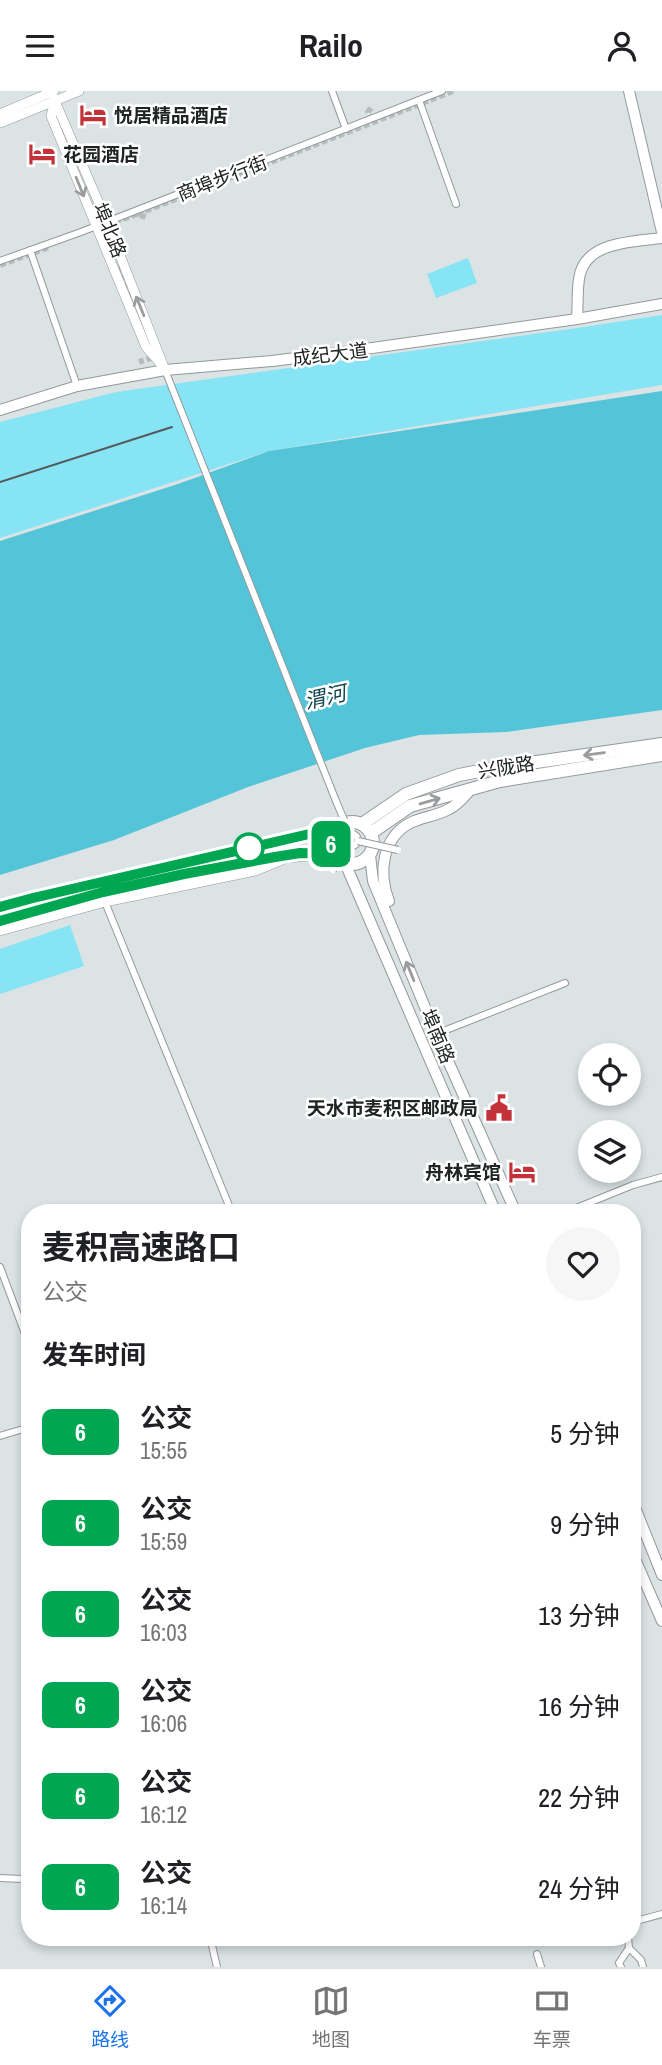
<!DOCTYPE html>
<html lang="zh">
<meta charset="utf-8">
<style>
body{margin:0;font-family:"Archivo Narrow","Noto Sans SC",sans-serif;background:#f6f6f6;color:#202124;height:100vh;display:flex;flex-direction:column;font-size:26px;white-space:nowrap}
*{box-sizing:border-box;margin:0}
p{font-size:23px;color:#757577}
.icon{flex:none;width:38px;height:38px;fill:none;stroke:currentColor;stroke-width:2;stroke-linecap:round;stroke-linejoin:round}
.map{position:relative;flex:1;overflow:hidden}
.panel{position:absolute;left:21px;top:1113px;width:620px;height:742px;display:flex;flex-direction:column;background:#fff;border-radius:28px;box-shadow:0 4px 10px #0003}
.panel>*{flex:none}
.badge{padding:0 14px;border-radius:10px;font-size:24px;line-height:46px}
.controls{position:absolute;left:578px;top:952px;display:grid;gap:14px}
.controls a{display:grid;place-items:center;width:63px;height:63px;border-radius:50%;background:#fff;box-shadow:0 4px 10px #0003;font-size:35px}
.map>.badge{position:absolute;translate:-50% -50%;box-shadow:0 0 0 4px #fff}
h2{padding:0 21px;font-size:26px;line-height:63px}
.round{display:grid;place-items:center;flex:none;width:74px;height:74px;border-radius:37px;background:#f6f6f6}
.head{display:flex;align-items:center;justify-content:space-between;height:119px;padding:0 21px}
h1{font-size:33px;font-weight:700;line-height:52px}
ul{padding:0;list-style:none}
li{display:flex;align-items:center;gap:21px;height:91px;padding:0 21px}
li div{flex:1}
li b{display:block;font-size:26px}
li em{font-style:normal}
li .badge{min-width:77px;font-weight:700;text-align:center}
header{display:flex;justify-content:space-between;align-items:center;height:91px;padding:0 21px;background:#fff;font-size:32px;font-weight:700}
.tabs{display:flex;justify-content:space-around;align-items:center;height:98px;border-top:2px solid #e0e0e0;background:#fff;font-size:19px;color:#757577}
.tabs a{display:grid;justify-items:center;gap:4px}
.tabs .active{color:#1a73e8}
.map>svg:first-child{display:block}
.green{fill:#87e4f5}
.water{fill:#54c4d8}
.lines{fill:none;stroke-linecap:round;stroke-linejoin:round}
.street-tunnel{stroke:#b6bdbe;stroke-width:6;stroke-dasharray:6 3;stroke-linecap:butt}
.street-casing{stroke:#92999b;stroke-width:8}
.secondary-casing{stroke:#92999b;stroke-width:10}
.primary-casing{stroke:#92999b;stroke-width:12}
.highway-casing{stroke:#92999b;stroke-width:14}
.street{stroke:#fff;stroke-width:6}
.secondary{stroke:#fff;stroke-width:9}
.primary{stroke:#fff;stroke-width:10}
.highway{stroke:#fff;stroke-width:12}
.tram{stroke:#54595a;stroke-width:2}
.street-bridge-casing{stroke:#92999b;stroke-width:8;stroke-linecap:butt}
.street-bridge{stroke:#fff;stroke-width:6}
.oneway{stroke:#9b9c9d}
.line-casing{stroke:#fff;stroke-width:16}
.line{stroke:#00a651;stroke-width:10}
.stop-dot{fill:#fff;stroke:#00a651;stroke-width:3.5}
.labels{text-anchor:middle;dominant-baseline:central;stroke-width:5;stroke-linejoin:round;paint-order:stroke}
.poi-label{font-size:19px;font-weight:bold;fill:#212425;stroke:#fff;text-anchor:start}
.street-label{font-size:19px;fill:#212425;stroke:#fff}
.water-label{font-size:21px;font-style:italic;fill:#13454e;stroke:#fff}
</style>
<header><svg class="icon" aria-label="menu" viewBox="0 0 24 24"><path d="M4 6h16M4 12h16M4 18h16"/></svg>Railo<svg class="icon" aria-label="person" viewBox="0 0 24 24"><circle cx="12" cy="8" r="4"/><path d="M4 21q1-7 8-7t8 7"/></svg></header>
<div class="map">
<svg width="662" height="1876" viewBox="0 0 662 1876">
<rect width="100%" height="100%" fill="#dbe3e4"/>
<g class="green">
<polygon points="468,167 477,192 436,207 427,183"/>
<polygon points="662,224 662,294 269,360 0,447 0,331 116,301 577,237"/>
<polygon points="70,834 84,875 0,903 0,858"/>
</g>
<polygon class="water" points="662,300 662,619 506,641 419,644 365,657 248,696 114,749 0,784 0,450 178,393 269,360"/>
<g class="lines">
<g class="street-tunnel">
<polyline points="371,30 368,21 371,17"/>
<polyline points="137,123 453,0"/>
<polyline points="106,134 137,123 146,126"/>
<polyline points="0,174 49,156"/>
<polyline points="120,175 154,266 139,271"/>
</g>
<defs>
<g id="street">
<polyline points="332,0 346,38"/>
<polyline points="419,9 456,113"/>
<polyline points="30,159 77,295"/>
<polyline points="0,170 81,141 442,0"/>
<polyline points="165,279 336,710"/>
<circle cx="352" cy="749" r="6"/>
<polyline points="105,811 232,1122"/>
<polyline points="436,943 565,892"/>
<polyline points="564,1122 633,1094 662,1086"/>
<polyline points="0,1176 30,1256"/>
<polyline points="0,1345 30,1336"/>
<polyline points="0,1787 22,1788 30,1785"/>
<polyline points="632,1831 662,1823"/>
<polyline points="210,1846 217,1876"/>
<polyline points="629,1857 641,1869 643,1876"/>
<polyline points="537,1863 541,1876"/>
<polyline points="621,1876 619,1872 629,1857 628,1846"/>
</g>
<g id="secondary">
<polyline points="51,1 107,131 165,279"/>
<polyline points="55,10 51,25 146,256 160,272"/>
<polyline points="0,23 54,0"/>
<polyline points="0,32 79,0"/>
<polyline points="0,840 105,811 255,780 282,769"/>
</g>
<g id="primary">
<polyline points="629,0 662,141"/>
<path d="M577,228C578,215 577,201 579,188C584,150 632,151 662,147"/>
<polyline points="0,319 77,295 165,279 272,270 344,261 577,228 662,213"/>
<polyline points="370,764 373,790 436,943 516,1122"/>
<polyline points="345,772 496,1122"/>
<path d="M389,810C378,782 382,747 410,732C422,726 436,725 447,719C457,715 465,705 472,697"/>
<polyline points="632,1409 662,1484"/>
<polyline points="632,1461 662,1530"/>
</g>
<g id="highway">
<circle cx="352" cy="752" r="21"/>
<polyline points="362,733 406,703 459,684 495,677 662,653"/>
<polyline points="371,742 410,715 500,690 662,664"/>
<polyline points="0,816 33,807 318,741 333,743"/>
<path d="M0,830C70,810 140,791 212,777C255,769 289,762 334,763"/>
</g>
</defs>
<use href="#street" class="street-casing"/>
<use href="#secondary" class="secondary-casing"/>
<use href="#primary" class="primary-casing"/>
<use href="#highway" class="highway-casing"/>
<use href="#street" class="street"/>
<use href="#secondary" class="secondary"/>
<use href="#primary" class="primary"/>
<use href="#highway" class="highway"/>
<polyline class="tram" points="0,391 172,336"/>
<defs>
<g id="street-bridge">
<polyline points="336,710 350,743"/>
<polyline points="358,750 398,759"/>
<polyline points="333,779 349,754"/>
</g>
</defs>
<use href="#street-bridge" class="street-bridge-casing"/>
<use href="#street-bridge" class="street-bridge"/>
</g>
<defs><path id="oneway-shaft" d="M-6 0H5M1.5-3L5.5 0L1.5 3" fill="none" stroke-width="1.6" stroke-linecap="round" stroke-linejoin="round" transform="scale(1.75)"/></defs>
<g class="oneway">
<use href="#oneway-shaft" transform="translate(80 96) rotate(68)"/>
<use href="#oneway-shaft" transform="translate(140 215) rotate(-112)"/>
<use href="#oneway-shaft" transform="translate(594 663) rotate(172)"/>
<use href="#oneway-shaft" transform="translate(430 710) rotate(-16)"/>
<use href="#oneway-shaft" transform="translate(410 880) rotate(-112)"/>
</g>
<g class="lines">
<defs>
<polyline id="line" points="0,816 33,807 292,747 318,741 333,743 331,750 334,763 300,762 275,766 184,783 103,801 0,830"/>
</defs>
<use href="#line" class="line-casing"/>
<use href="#line" class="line"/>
</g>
<defs>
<symbol id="hotel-bare" viewBox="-9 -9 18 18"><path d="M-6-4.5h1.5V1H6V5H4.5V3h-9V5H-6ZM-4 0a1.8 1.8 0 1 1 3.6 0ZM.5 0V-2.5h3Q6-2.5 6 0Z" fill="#c23238" stroke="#fff" stroke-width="2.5" paint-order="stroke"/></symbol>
<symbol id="civic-bare" viewBox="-9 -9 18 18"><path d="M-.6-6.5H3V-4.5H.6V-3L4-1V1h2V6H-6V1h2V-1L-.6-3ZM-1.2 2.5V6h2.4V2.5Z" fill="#c23238" stroke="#fff" stroke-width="2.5" paint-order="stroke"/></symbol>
</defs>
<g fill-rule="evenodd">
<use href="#hotel-bare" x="74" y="5" width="38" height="38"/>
<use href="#hotel-bare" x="23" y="44" width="38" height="38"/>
<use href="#civic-bare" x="480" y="998" width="38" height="38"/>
<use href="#hotel-bare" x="503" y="1062" width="38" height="38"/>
</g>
<circle class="stop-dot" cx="249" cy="757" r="14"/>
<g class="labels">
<g class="poi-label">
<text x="114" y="24">悦居精品酒店</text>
<text x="63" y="63">花园酒店</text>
<text x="478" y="1017" text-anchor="end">天水市麦积区邮政局</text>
<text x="501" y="1081" text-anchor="end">舟林宾馆</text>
</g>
<g class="street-label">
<text transform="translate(222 87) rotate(-21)">商埠步行街</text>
<text transform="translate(110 139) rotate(68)">埠北路</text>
<text transform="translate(330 263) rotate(-7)">成纪大道</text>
<text transform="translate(506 676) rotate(-9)">兴陇路</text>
<text transform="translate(438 945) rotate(67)">埠南路</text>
</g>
<g class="water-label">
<text transform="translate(325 606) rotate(-13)">渭河</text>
</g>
</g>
</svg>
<div class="controls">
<a><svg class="icon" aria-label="locate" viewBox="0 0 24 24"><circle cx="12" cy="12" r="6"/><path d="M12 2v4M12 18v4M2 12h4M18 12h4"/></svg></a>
<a><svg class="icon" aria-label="layers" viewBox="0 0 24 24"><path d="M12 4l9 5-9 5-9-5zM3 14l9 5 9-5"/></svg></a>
</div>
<b class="badge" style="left:331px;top:753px;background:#00a651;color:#fff">6</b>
<section class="panel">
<div class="head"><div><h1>麦积高速路口</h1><p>公交</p></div><a class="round"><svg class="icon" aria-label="heart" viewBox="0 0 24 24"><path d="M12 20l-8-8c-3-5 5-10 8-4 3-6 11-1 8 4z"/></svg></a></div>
<h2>发车时间</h2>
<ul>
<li><span class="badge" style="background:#00a651;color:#fff">6</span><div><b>公交</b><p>15:55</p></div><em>5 分钟</em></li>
<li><span class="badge" style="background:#00a651;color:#fff">6</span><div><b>公交</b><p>15:59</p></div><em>9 分钟</em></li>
<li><span class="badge" style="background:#00a651;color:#fff">6</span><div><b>公交</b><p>16:03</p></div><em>13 分钟</em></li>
<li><span class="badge" style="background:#00a651;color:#fff">6</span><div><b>公交</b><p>16:06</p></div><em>16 分钟</em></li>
<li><span class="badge" style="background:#00a651;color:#fff">6</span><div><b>公交</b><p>16:12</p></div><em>22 分钟</em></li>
<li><span class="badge" style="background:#00a651;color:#fff">6</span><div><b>公交</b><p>16:14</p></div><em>24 分钟</em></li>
</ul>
</section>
</div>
<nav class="tabs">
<a class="active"><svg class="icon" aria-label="directions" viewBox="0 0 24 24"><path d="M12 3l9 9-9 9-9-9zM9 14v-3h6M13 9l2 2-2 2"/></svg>路线</a>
<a><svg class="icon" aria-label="map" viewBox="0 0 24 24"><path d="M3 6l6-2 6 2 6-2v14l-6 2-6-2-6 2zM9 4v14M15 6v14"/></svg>地图</a>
<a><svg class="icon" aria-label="tickets" viewBox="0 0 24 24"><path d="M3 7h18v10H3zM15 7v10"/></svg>车票</a>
</nav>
